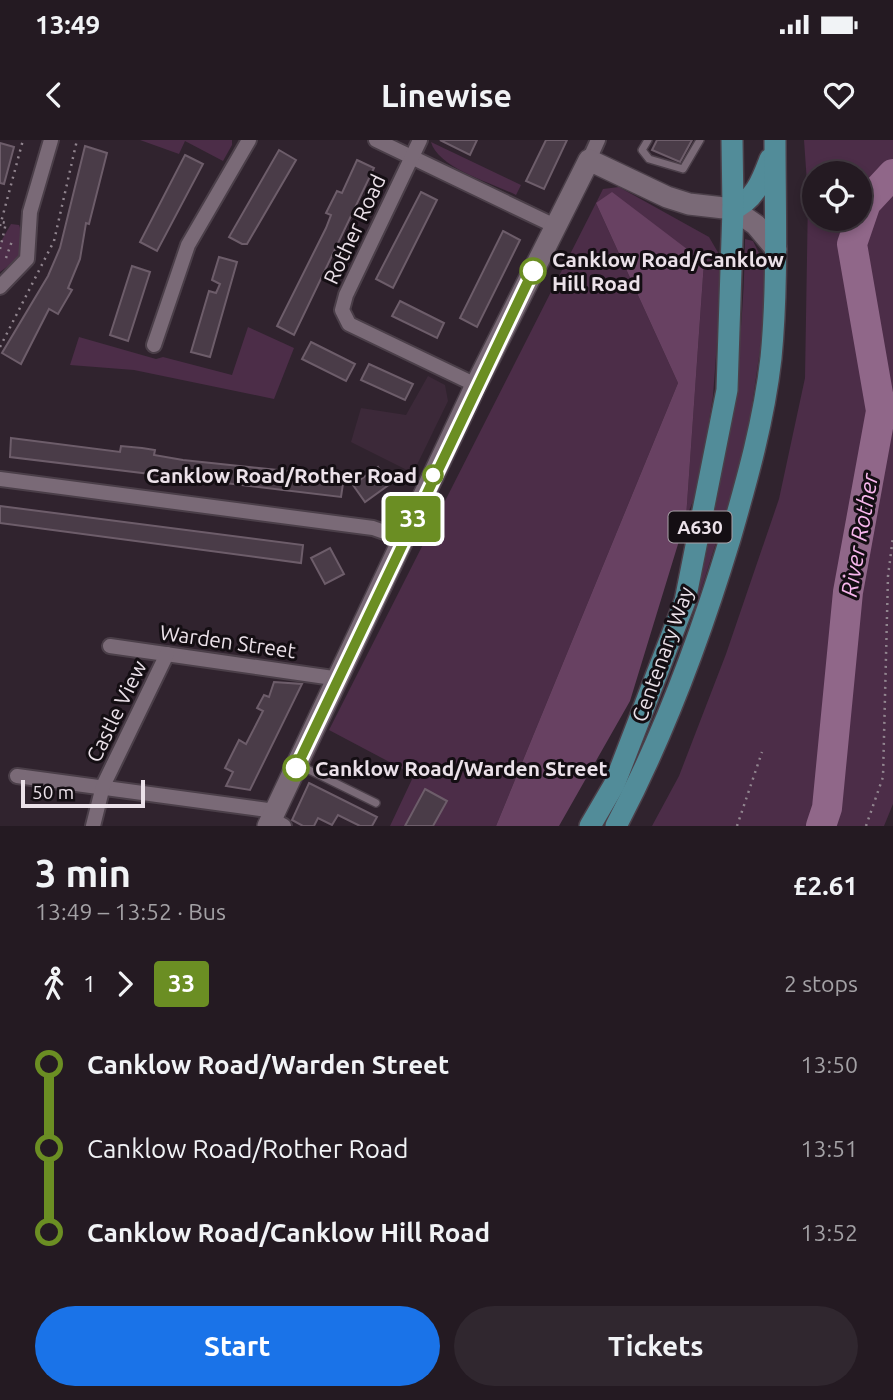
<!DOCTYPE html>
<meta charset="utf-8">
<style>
body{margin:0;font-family:Ubuntu,sans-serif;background:#30272f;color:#f1f3f6;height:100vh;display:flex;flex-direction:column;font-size:26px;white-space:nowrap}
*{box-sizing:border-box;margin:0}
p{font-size:23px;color:#a3a1a5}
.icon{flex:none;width:38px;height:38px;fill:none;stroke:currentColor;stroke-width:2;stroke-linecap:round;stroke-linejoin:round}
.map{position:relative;height:686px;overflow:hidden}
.details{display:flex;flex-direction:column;background:#241a22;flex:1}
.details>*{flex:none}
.badge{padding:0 14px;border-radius:5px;font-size:24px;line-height:46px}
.buttons{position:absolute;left:802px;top:21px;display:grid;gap:14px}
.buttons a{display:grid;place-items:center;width:70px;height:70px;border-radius:50%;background:#241a22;box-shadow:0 4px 10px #0003,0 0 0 2px #413840;font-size:35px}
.scale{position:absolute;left:21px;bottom:18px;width:124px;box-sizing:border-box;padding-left:7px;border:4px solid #ebe1e9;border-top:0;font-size:19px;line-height:24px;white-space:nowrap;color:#ebe1e9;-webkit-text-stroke:5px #140e13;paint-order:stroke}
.map>.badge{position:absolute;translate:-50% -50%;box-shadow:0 0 0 4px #fff}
.legs{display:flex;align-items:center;gap:10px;height:77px;padding:0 35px;font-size:23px}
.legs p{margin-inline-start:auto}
.overview{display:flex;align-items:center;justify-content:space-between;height:119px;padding:0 35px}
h1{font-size:38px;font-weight:700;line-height:52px}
.cta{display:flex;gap:14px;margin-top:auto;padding:14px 35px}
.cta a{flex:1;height:80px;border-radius:42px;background:#1a73e8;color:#fff;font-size:28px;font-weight:700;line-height:80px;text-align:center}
.cta a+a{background:#30272f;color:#f1f3f6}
ul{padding:0 35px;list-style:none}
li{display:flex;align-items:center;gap:24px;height:84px;font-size:26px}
li i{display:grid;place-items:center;width:10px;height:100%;margin:0 9px;background:currentColor}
li i::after{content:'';width:18px;height:18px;margin:-9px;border:5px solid;border-radius:50%;background:#241a22}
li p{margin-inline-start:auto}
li:first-child i{background:linear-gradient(#0000 50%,currentColor 0)}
li:last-child i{background:linear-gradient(currentColor 50%,#0000 0)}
.status{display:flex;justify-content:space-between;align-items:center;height:49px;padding:0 35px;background:#241a22;direction:ltr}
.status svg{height:19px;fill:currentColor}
header{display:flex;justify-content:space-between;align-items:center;height:91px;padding:0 35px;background:#241a22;font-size:32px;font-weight:700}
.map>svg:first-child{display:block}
.built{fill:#3c2939}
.green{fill:#4c2d48;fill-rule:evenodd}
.forest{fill:#684162}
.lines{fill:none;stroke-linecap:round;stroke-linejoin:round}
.river{stroke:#906789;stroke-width:30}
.building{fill:#4a3c48;stroke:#6d5d6a;stroke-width:2}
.lane-casing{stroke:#4b3f49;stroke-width:10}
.street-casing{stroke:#4b3f49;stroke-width:18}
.secondary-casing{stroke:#4b3f49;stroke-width:24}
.primary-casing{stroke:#4b3f49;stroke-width:24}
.path{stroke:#91858f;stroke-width:2.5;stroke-dasharray:2 5;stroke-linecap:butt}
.lane{stroke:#7a6a77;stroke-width:7}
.street{stroke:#7a6a77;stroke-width:14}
.secondary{stroke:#7a6a77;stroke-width:21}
.primary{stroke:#528c99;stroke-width:21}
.line-1-casing{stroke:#fff;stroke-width:16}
.line-1{stroke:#6b8e23;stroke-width:10}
.stop-1-dot{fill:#fff;stroke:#6b8e23;stroke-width:3.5}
.labels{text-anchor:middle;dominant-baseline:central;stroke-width:6;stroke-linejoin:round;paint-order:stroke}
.shield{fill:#140e13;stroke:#aaa2a9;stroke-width:2}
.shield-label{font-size:19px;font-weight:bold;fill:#ebe1e9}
.street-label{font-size:21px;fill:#ebe1e9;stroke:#140e13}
.stop-label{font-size:21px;font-weight:bold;fill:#ebe1e9;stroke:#140e13;text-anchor:start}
.water-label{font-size:23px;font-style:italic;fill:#f7b6ec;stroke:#140e13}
</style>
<div class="status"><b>13:49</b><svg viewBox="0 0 49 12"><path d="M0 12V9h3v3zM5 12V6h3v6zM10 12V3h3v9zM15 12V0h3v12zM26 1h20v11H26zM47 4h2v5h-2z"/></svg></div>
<header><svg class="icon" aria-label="back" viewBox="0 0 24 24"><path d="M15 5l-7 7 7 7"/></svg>Linewise<svg class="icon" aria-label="heart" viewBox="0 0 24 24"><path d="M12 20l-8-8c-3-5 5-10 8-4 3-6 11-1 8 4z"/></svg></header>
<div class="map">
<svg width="893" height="686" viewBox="0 0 893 686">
<rect width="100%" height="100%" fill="#30232e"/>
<polygon class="built" points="428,236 445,245 448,261 413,333 351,302 361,268 406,275"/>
<g class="green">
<polygon points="140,0 232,0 232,5 223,21 185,1 179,14"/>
<path d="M804,0H893V664L884,686H652L679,636L726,514L779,359L805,238L808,57ZM814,33H859V79H814Z"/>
<path d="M431,2L521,45L516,55C492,43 438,28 431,2Z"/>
<polygon points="619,47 709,97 723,121 713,256 698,349 686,378 704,122 596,63 678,243 496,686 390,686 414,635 329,590 596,63 603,49"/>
<polygon points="11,84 19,85 23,96 22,116 0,132 0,103"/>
<path d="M745,99L753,101L764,123L765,145L760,210L750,279L735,343L693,475C721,350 744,228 745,99Z"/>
<polygon points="248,187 294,208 274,259 134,230 70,225 79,197 156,219 163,217 232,235"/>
</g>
<polygon class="forest" points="612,52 704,122 686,378 630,561 559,686 496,686 678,243 596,63"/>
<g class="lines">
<polyline class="river" points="821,686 827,668 848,452 881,271 852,104 866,63 893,34"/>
</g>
<g class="building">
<polygon points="440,0 477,0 470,15"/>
<polygon points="546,0 567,0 544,49 526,41"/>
<polygon points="657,0 692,0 680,22 652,10"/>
<polygon points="0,3 14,7 4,44 0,43"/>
<polygon points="85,6 107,13 89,84 86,83 80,119 68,148 72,150 58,174 49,169 21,224 2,213 48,136 60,108"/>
<polygon points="279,10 296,20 247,104 242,104 229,97"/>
<polygon points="185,15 203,24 157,111 140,102"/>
<polygon points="357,20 374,28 294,195 277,186 326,88 331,75 326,73 337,51 342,53"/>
<polygon points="421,52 437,60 393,148 376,139"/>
<polygon points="503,91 520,100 477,187 460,178"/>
<polygon points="219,117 237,122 210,217 191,212 209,151 216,153 220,144 212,140"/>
<polygon points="132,126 150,132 128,201 110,195"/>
<polygon points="400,161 444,183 437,198 392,176"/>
<polygon points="311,202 355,224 346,241 302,219"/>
<polygon points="369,224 413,244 405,260 361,240"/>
<polygon points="11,298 120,312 121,306 142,308 155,310 154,315 183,320 344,337 341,357 10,317"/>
<polygon points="378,327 390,344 365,362 353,345"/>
<polygon points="0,366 303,405 301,423 0,383"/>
<polygon points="330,408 344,434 325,444 311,418"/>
<polygon points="274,542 302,544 250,650 226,646 233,632 225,628 239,600 246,604 263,571 257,568 264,555 269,557"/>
<polygon points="309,643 377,677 372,686 360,686 338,675 332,685 318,678 314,686 303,686 292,680"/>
<polygon points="425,649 447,661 433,686 405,686"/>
</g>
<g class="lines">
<defs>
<g id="lane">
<polyline points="648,0 642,10 649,19 683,29 700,0"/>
<polyline points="299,625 376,663"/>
</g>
<g id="street">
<polyline points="376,0 555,86"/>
<polyline points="420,0 346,155 342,170 349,184 476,245"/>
<polyline points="589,20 598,0"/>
<polyline points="0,147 27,119 30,72 51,0"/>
<polyline points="154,205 188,105 249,0"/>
<polyline points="0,339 373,388 404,399"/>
<polyline points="110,506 340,539"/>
<polyline points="17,636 275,671"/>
<polyline points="271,679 284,686"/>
<polyline points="93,686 103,646 167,514"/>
</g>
<polyline id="secondary" points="268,686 476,245 589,20 667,57 689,64 733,69 756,85 776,109"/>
<g id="primary">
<path d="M733,69C755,60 762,40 770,19"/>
<polyline points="590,686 614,645 685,461 727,250 733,69 732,0"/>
<path d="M616,686C664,595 700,498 730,399C747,340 764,280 771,218C778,145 775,73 775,0"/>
</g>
</defs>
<use href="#lane" class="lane-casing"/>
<use href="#street" class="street-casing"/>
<use href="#secondary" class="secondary-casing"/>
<use href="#primary" class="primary-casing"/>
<g class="path">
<polyline points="0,86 23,0"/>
<polyline points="0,109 6,83 2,82"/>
<polyline points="6,118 12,101"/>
<polyline points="0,207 54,101 77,0"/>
<polyline points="737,686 762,612"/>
<polyline points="866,686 883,637 888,436 893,397"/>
</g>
<use href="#lane" class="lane"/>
<use href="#street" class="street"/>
<use href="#secondary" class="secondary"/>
<use href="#primary" class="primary"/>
</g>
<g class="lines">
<defs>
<polyline id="line-1" points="296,628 533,131"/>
</defs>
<use href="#line-1" class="line-1-casing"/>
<use href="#line-1" class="line-1"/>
</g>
<g class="stop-1-dot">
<circle cx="533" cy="131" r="12"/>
<circle cx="433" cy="335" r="9"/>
<circle cx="296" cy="628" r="12"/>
</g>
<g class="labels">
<rect class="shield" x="668.5" y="371.5" width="63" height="31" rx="5"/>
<g class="shield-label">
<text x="700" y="387">A630</text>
</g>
<g class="street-label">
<text transform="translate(354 89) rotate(-65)">Rother Road</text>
<text transform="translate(228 501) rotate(8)">Warden Street</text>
<text transform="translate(662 514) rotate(-70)">Centenary Way</text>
<text transform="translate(116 571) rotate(-64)">Castle View</text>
</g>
<g class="stop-label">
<text x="552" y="119">Canklow Road/Canklow<tspan x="552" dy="24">Hill Road</tspan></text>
<text x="417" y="335" text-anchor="end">Canklow Road/Rother Road</text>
<text x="315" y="628">Canklow Road/Warden Street</text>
</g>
<g class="water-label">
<text transform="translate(859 395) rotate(-80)">River Rother</text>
</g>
</g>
</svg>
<div class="buttons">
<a><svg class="icon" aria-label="locate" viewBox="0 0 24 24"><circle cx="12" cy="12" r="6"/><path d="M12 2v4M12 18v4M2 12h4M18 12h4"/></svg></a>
</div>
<div class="scale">50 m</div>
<b class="badge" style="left:413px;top:379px;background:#6b8e23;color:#fff">33</b>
</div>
<section class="details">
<div class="overview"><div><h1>3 min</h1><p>13:49 – 13:52 · Bus</p></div><b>£2.61</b></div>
<div class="legs"><svg class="icon" aria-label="walk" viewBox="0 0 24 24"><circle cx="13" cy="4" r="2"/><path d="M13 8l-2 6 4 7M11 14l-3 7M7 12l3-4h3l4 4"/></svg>1<svg class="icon" aria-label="forward" viewBox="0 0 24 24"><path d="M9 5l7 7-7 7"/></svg><b class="badge" style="background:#6b8e23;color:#fff">33</b><p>2 stops</p></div>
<ul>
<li><i style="color:#6b8e23"></i><b>Canklow Road/Warden Street</b><p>13:50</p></li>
<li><i style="color:#6b8e23"></i><span>Canklow Road/Rother Road</span><p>13:51</p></li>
<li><i style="color:#6b8e23"></i><b>Canklow Road/Canklow Hill Road</b><p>13:52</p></li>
</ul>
<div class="cta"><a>Start</a><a>Tickets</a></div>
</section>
